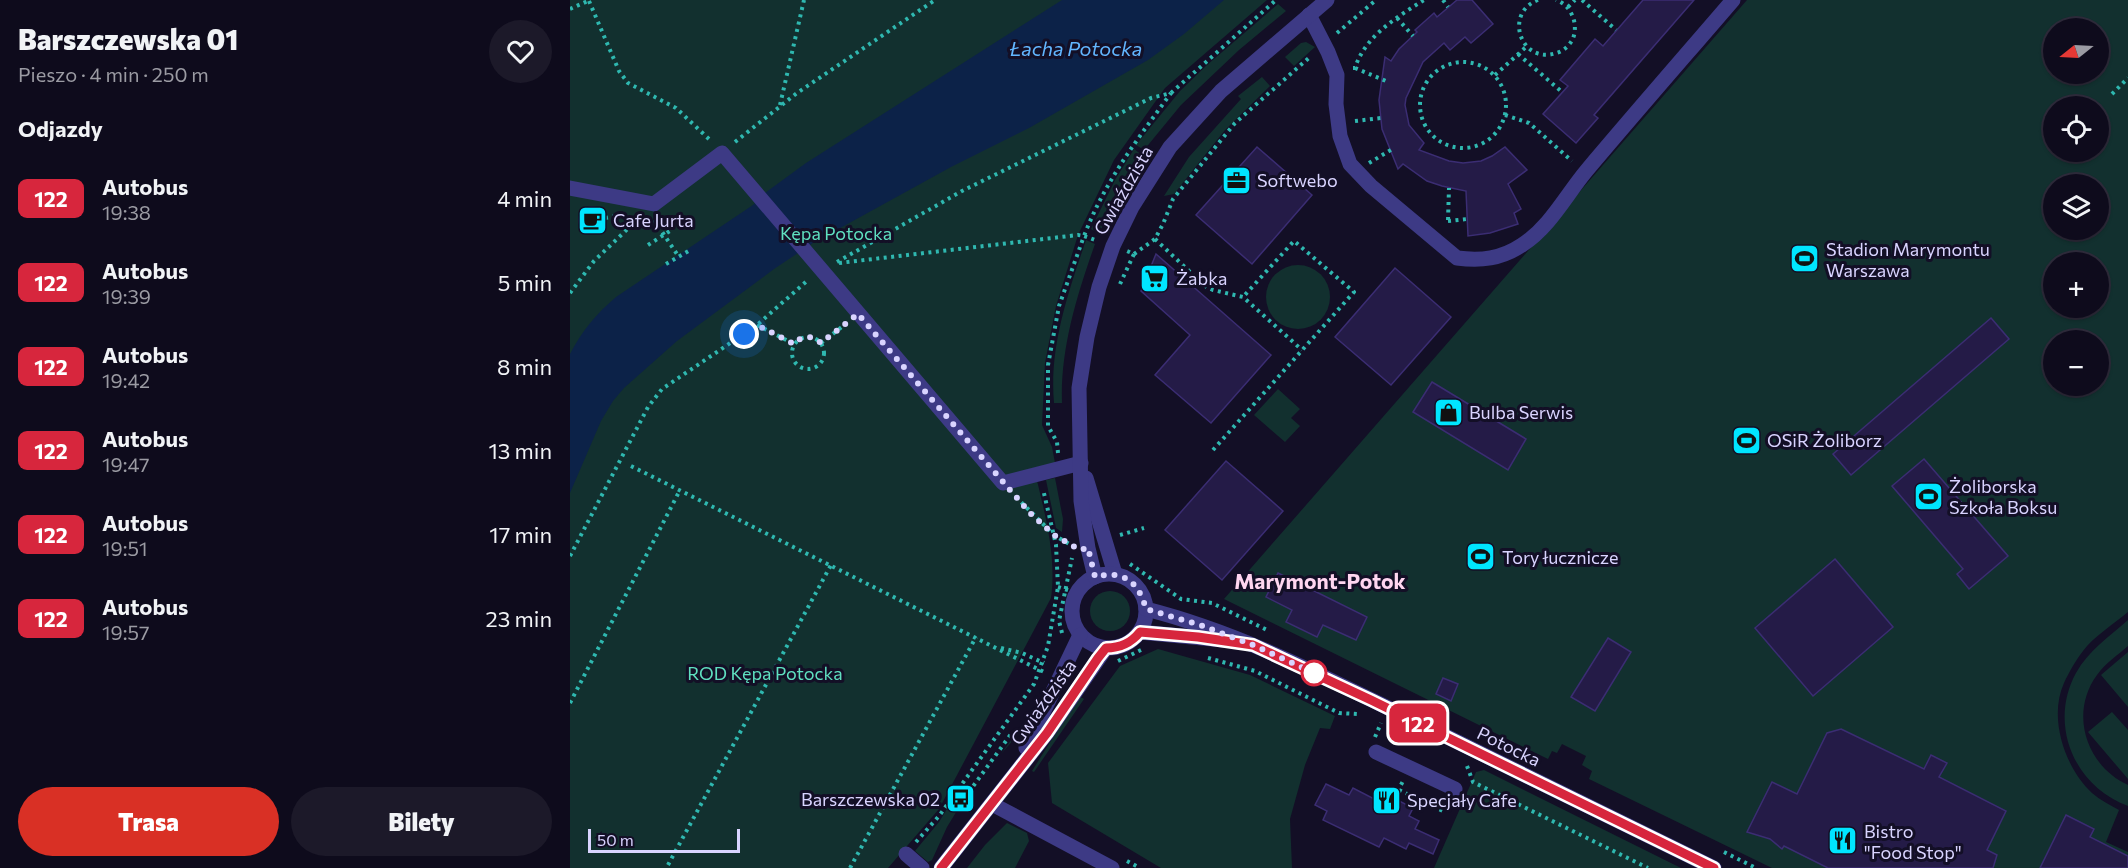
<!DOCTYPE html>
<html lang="pl">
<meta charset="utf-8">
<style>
body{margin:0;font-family:Commissioner,sans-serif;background:#1c1929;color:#f1f3f6;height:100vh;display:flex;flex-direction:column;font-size:22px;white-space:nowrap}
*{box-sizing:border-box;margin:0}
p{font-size:20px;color:#9b9ba3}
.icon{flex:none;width:33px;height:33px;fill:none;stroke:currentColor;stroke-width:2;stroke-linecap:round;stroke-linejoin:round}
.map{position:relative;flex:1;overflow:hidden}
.side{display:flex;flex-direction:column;background:#0e0b1c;width:570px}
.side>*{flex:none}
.badge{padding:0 12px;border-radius:9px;font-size:21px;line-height:39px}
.needle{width:39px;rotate:252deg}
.tools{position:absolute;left:1473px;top:18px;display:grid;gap:12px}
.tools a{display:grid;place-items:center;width:66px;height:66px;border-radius:50%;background:#0e0b1c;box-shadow:0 2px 4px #0004,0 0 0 2px #2e2b3b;font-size:30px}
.scale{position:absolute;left:18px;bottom:15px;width:152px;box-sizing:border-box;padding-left:6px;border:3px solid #d9d4ff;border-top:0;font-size:16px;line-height:21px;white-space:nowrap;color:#d9d4ff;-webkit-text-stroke:4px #130f26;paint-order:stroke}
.you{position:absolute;width:30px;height:30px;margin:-15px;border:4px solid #fff;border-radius:50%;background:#1a73e8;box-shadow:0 0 0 9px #1a73e833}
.map>.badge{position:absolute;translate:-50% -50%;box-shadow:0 0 0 3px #fff}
h2{padding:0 18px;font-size:22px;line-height:54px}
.round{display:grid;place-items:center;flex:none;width:63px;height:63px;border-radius:32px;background:#1c1929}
.overview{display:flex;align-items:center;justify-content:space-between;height:102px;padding:0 18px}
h1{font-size:28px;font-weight:800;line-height:45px}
.primary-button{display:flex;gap:12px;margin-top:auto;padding:12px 18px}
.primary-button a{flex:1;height:69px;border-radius:36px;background:#d93025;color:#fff;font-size:24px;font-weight:800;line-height:69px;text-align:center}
.primary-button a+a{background:#1c1929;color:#f1f3f6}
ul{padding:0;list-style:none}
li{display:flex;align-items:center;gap:18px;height:84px;padding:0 18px}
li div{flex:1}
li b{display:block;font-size:22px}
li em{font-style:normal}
li .badge{min-width:66px;font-weight:700;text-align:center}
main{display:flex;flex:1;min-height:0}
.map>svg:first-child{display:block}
.green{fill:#12302f;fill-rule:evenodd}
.water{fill:#0c2248}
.building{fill:#241b47;stroke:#3b2d73;stroke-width:1.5}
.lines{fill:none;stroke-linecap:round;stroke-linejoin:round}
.path{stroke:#2fb8b0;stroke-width:4;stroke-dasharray:3 4.5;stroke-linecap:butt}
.minor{stroke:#3d3a85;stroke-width:15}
.line-casing{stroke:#fff;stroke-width:14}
.line{stroke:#d7263d;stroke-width:9}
.walk{stroke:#d9d4ff;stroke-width:6;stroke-dasharray:0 10.8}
.stop-dot{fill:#fff;stroke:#d7263d;stroke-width:3}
.labels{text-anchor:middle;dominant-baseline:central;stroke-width:6;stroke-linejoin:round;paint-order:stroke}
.poi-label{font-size:18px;fill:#d9d4ff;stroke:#130f26;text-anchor:start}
.street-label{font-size:18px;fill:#d9d4ff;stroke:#130f26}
.park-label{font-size:18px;fill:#5fe0c0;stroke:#130f26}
.water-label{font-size:20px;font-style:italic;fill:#62b6ff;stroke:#130f26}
.quarter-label{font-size:21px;font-weight:bold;fill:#ffd6f0;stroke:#130f26}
</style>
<main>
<section class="side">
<div class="overview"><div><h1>Barszczewska 01</h1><p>Pieszo · 4 min · 250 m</p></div><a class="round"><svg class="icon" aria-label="heart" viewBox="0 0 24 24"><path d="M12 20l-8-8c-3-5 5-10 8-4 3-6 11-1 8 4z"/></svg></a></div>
<h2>Odjazdy</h2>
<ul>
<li><span class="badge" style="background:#d7263d;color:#fff">122</span><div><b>Autobus</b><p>19:38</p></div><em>4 min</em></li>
<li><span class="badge" style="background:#d7263d;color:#fff">122</span><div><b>Autobus</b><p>19:39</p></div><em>5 min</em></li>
<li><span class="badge" style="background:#d7263d;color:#fff">122</span><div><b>Autobus</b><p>19:42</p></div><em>8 min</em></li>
<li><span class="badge" style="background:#d7263d;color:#fff">122</span><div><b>Autobus</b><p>19:47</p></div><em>13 min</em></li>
<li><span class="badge" style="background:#d7263d;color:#fff">122</span><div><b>Autobus</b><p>19:51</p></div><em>17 min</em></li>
<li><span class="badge" style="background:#d7263d;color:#fff">122</span><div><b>Autobus</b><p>19:57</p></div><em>23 min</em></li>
</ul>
<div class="primary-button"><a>Trasa</a><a>Bilety</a></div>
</section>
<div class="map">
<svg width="1558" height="868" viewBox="0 0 1558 868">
<rect width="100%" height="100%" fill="#130f26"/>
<g class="green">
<path d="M0,0H697L595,88L544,160L508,235L486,306L475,363L472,425L482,447L485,463L464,468C474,511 487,554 481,598L369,809L318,868H0Z"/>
<path d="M1177,0H1558V612C1545,623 1523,637 1513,651C1506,660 1499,672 1494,683C1478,718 1495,768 1522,793C1530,800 1540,805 1549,810L1536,842L1558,852V868H1202L1019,779L1022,771L1012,765L1016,756L992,744L987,753L982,751L978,759L654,599ZM1484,28H1528V74H1484ZM1484,106H1528V152H1484ZM1484,184H1528V230H1484ZM1484,262H1528V308H1484ZM1484,340H1528V386H1484Z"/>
<polygon points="708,4 716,11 669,50 611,105 574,150 566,145 610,91 637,65"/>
<polygon points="736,42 745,47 724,66 715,57 731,43"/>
<polygon points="692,77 700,86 655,130 604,194 594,196 619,157 671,99 668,96"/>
<polygon points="564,149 572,155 541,207 529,234 521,229 545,180"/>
<path d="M516,240L525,244C507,295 490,349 492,403H484C479,347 498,293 516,240Z"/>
<circle cx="728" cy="297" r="32"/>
<polygon points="708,389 730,409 721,418 730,426 715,442 684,415"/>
<polygon points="485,478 493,519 492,532 486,528 476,480"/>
<circle cx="540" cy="611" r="20"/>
<path d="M1558,620V646C1548,655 1535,663 1527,675C1499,713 1516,766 1558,785V806C1504,786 1478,724 1506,673C1518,651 1540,636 1558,620Z"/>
<polygon points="588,649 680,675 765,716 760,729 750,728 735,765 720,819 722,868 591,868 482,803 478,763 550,666"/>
<polygon points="1558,652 1558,707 1531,675"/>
<polygon points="474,695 464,716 431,754"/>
<polygon points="509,696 514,699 464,772 462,771"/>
<polygon points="1542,712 1558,730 1558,779 1518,732"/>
<polygon points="914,770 1111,868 864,868 906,772"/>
<polygon points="380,804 388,809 377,827 362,860 358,862 345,851 369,822"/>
<polygon points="437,823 457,833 459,841 445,868 397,868 415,845"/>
</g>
<path class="water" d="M492,0H654L614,34L578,60L459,128L381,167L243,243L204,269L107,341L54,388L43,401L31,421L0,493V354C12,331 26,314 46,297L183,205L195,193L236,163Z"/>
<g class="building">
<polygon points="887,0 902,0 923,24 901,43 895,37 880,50 874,43 853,62 836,98 835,105 839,125 854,143 849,150 879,161 893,163 911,161 922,156 935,147 957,170 938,184 951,209 944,213 948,224 920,233 898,236 896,191 872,186 857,181 833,164 828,169 812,129 809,100 815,57 821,61 829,49 847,32 845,30 864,13 867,17"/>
<polygon points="1073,0 1124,0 1024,115 1028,118 1006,143 973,114 998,86 990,80 1025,39 1033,46"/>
<polygon points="687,147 742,195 682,264 626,215"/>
<circle cx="22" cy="220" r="13"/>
<polygon points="586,254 701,355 641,423 585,375 620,335 571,291"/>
<polygon points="825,268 881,317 821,385 765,337"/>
<polygon points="1421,318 1439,339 1281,475 1263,454"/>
<polygon points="862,382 956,439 938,470 843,412"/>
<polygon points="1354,459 1438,556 1399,589 1387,574 1393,569 1322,486"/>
<polygon points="656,461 713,511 652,580 595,530"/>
<polygon points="1265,559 1323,627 1243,696 1185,628"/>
<polygon points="708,573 797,617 786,640 753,625 747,637 716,622 722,610 696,597"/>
<polygon points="1038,638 1061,652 1025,711 1001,697"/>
<polygon points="873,678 888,684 881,701 866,694"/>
<polygon points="1271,729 1354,769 1361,755 1377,763 1369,777 1436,811 1417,850 1427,855 1423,868 1258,868 1214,846 1212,849 1200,839 1177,832 1202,782 1227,794 1257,733"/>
<polygon points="756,784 779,795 783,788 806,800 810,791 843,808 839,816 849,821 845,829 869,840 863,854 839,843 836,849 814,838 809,847 753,820 757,811 745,805"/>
<polygon points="1496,815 1524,829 1520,837 1558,856 1558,868 1470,868"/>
</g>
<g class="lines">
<g class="path">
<polyline points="873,0 878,7"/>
<path d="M968,0C933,13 951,65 986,53C991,52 997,48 1001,42C1006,35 1006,23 1002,15C999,8 994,3 986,0"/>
<polyline points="1012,0 1046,30"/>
<polyline points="19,1 49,71 58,83 106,108 140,140"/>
<polyline points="998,7 1005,0"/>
<polyline points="0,9 20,0"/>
<polyline points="827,18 843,36"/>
<polyline points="767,33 806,0"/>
<polyline points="948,54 992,92"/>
<circle cx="893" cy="105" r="43"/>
<path d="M783,68H785C795,36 827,17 854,0"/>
<polyline points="785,68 816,81"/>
<polyline points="925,75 956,47"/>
<polyline points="1542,94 1558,78"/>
<polyline points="210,105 234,0"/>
<polyline points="935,115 959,123 1002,161"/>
<polyline points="785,121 811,118"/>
<polyline points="165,142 227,93 365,0"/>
<polyline points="799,163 824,148"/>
<polyline points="35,218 46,216"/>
<polyline points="84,220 109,257"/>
<polyline points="878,220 879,188"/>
<polyline points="878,221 897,219"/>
<polyline points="585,239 635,286 643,290 673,297 732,350"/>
<polyline points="78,245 103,229"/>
<polyline points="564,254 585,239 593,224 603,199 665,123 741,56"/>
<polyline points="267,262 392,191 581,98 601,93 706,0"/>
<path d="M269,263L508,235L514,236C535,181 567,140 601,93"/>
<polyline points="96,264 122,249"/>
<polyline points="550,284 564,254 557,251"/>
<polyline points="0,293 24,261 68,219"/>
<polyline points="187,325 224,344"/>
<circle cx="238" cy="353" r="16"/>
<polyline points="251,343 277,323"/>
<polyline points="643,450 784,292 724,241 673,297"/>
<polyline points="488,453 487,442 478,426 478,365 489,306 514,236 528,241"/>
<polyline points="61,466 474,672"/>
<polyline points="446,497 484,535 501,545"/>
<polyline points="550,535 574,528"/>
<polyline points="0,556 78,407 92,389 187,325 238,280"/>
<polyline points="560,564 611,599 642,603 697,630"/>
<polyline points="488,587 507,593"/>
<polyline points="492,633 489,621 502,558"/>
<polyline points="431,648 452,653 474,663"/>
<polyline points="638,658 685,671 769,713 787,714"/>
<polyline points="548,661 571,650"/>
<polyline points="0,703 110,490"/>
<polyline points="805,737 811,723"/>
<polyline points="897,766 903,782 1078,868"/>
<polyline points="829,790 873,811"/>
<polyline points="399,792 441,734"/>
<polyline points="824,798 833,781"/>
<polyline points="346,842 369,816 464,684 478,646 488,587 486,545 473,489"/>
<polyline points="1154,852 1186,868"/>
<polyline points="557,861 570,868"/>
<polyline points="98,865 261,565"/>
<polyline points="280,868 406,637"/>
</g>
<g class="minor">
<path d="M739,15L758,52L767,75L766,104L770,136L780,164L801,186L887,258C911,261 931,259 952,245C980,227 996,195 1017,170C1065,113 1114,57 1163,0"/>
<polyline points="0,188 84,204 152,153 433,483 511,463"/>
<polyline points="516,478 545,574"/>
<circle cx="539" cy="611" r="37"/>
<polyline points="525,577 518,548 511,501 509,388 517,337 529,287 543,246 562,207 600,147 651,91 757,0"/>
<path d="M576,609C671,633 758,679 845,721C945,770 1045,819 1144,868"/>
<polyline points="570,632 653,640"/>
<polyline points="456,748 510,635"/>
<polyline points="806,752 885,789"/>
<polyline points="422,804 542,868"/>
<polyline points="336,854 352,868"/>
<polyline points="371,868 477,733 536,648"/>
</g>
</g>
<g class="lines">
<defs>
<path id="line" d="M371,868L477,733L528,658L536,648C551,648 561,643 570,632L628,637L683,645L801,700L1144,868"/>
</defs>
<use href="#line" class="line-casing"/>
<use href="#line" class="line"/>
<path class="walk" d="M174,334L187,325L224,344C232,335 242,335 251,343L288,314L460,513L484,535L510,550L518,548L525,577C554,569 569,583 576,609L630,625L683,645L744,673"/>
</g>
<defs>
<symbol id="office-square" viewBox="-11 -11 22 22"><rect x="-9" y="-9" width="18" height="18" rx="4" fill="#00e5ff" stroke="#130f26"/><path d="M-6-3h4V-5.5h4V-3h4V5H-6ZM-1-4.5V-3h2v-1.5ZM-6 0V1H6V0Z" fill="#111"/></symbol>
<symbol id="cafe-square" viewBox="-11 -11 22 22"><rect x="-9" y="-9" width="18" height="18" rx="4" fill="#00e5ff" stroke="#130f26"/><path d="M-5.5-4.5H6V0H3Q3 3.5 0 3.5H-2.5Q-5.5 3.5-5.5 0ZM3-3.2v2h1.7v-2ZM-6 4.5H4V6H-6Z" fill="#111"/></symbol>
<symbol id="stadium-square" viewBox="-11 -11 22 22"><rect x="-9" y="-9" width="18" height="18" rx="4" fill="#00e5ff" stroke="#130f26"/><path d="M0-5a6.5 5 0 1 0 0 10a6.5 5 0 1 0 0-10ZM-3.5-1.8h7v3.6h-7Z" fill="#111"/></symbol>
<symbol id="supermarket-square" viewBox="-11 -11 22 22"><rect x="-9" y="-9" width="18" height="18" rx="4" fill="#00e5ff" stroke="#130f26"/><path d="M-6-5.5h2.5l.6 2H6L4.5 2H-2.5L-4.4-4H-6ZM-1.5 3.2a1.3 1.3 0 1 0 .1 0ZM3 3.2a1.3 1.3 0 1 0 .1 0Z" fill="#111"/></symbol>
<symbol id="shop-square" viewBox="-11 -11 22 22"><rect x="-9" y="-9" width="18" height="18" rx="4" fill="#00e5ff" stroke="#130f26"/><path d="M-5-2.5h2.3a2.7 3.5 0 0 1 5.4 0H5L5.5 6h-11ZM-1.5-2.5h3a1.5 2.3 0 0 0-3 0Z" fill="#111"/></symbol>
<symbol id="bus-square" viewBox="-11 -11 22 22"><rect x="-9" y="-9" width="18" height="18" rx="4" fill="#00e5ff" stroke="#130f26"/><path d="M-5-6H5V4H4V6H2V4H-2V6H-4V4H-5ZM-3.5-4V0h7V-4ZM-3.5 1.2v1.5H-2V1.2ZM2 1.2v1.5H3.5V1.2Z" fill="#111"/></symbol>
<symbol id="restaurant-square" viewBox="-11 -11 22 22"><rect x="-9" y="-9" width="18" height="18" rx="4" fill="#00e5ff" stroke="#130f26"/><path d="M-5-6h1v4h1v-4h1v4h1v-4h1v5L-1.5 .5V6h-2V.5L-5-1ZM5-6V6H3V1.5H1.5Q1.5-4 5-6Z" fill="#111"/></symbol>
</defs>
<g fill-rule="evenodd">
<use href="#office-square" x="650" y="164" width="33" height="33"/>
<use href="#cafe-square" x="6" y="204" width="33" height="33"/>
<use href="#stadium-square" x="1218" y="242" width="33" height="33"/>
<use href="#supermarket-square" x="568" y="262" width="33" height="33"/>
<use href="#shop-square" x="862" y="396" width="33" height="33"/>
<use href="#stadium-square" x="1160" y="424" width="33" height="33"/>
<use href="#stadium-square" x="1342" y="480" width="33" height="33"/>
<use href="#stadium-square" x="894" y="540" width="33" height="33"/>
<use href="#bus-square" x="374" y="782" width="33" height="33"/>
<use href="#restaurant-square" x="800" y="784" width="33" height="33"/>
<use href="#restaurant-square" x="1256" y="824" width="33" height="33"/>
</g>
<circle class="stop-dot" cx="744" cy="673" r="12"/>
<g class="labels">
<g class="poi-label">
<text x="687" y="180">Softwebo</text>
<text x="43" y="220">Cafe Jurta</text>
<text x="1256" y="249">Stadion Marymontu<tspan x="1256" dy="21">Warszawa</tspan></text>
<text x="606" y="278">Żabka</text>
<text x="899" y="412">Bulba Serwis</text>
<text x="1197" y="440">OSiR Żoliborz</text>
<text x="1379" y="486">Żoliborska<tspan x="1379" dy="21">Szkoła Boksu</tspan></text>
<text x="932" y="557">Tory łucznicze</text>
<text x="370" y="799" text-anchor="end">Barszczewska 02</text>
<text x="837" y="800">Specjały Cafe</text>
<text x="1294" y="831">Bistro<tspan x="1294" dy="21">"Food Stop"</tspan></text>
</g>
<g class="street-label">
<text transform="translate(553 190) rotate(-60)">Gwiaździsta</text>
<text transform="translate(473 702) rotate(-55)">Gwiaździsta</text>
<text transform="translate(939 746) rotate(26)">Potocka</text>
</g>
<g class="park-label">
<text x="266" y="233">Kępa Potocka</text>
<text x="195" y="673">ROD Kępa Potocka</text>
</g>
<g class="water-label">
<text x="506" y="48">Łacha Potocka</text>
</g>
<g class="quarter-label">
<text x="750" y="580">Marymont-Potok</text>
</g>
</g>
</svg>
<div class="tools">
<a><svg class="needle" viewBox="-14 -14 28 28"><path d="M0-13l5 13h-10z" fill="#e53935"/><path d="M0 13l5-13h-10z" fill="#9b9ba3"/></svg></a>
<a><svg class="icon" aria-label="locate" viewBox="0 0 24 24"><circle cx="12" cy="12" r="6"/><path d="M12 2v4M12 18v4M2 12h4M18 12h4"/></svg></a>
<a><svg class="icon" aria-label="layers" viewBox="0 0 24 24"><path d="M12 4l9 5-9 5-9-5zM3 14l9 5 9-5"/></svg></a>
<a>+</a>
<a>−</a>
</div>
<div class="scale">50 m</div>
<div class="you" style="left:174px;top:334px"></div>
<b class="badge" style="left:848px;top:723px;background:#d7263d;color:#fff">122</b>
</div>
</main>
